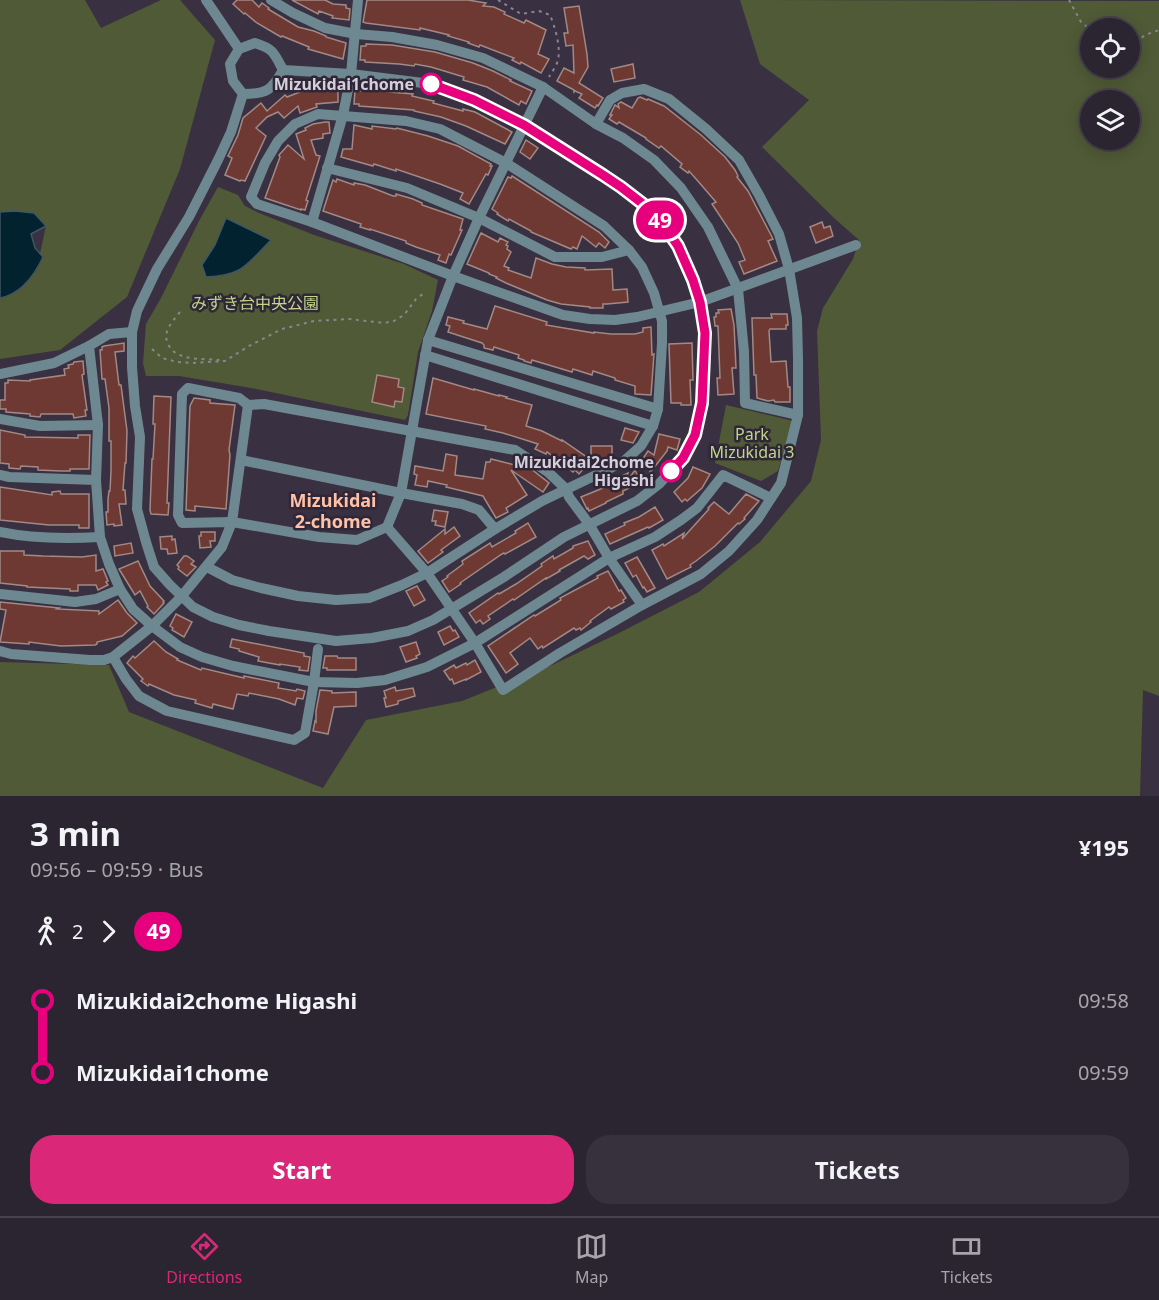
<!DOCTYPE html>
<meta charset="utf-8">
<style>
body{margin:0;font-family:"Noto Sans","Noto Sans JP",sans-serif;background:#37313d;color:#f1f3f6;height:100vh;display:flex;flex-direction:column;font-size:22px;white-space:nowrap}
*{box-sizing:border-box;margin:0}
p{font-size:20px;color:#a6a5ab}
.icon{flex:none;width:33px;height:33px;fill:none;stroke:currentColor;stroke-width:2;stroke-linecap:round;stroke-linejoin:round}
.map{position:relative;height:796px;overflow:hidden}
.drawer{display:flex;flex-direction:column;background:#2b2531;flex:1}
.drawer>*{flex:none}
.badge{padding:0 12px;border-radius:20px;font-size:21px;line-height:39px}
.tools{position:absolute;left:1080px;top:18px;display:grid;gap:12px}
.tools a{display:grid;place-items:center;width:60px;height:60px;border-radius:50%;background:#2b2531;box-shadow:0 3px 15px #0003,0 0 0 2px #47424d;font-size:30px}
.map>.badge{position:absolute;translate:-50% -50%;box-shadow:0 0 0 3px #fff}
.legs{display:flex;align-items:center;gap:9px;height:66px;padding:0 30px;font-size:20px}
.legs p{margin-inline-start:auto}
.headline{display:flex;align-items:center;justify-content:space-between;height:102px;padding:0 30px}
h1{font-size:33px;font-weight:700;line-height:45px}
.action{display:flex;gap:12px;margin-top:auto;padding:12px 30px}
.action a{flex:1;height:69px;border-radius:24px;background:#db2777;color:#fff;font-size:24px;font-weight:700;line-height:69px;text-align:center}
.action a+a{background:#37313d;color:#f1f3f6}
ul{padding:0 30px;list-style:none}
li{display:flex;align-items:center;gap:21px;height:72px;font-size:22px}
li i{display:grid;place-items:center;width:9px;height:100%;margin:0 8px;background:currentColor}
li i::after{content:'';width:15px;height:15px;margin:-8px;border:4px solid;border-radius:50%;background:#2b2531}
li p{margin-inline-start:auto}
li:first-child i{background:linear-gradient(#0000 50%,currentColor 0)}
li:last-child i{background:linear-gradient(currentColor 50%,#0000 0)}
.tabs{display:flex;justify-content:space-around;align-items:center;height:84px;border-top:2px solid #47424d;background:#2b2531;font-size:16px;color:#a6a5ab}
.tabs a{display:grid;justify-items:center;gap:3px}
.tabs .on{color:#db2777}
.map>svg:first-child{display:block}
.green{fill:#505a36;fill-rule:evenodd}
.water{fill:#02222f;stroke:#415662;stroke-width:1.5}
.building{fill:#6d3932;stroke:#a28985;stroke-width:1.5}
.lines{fill:none;stroke-linecap:round;stroke-linejoin:round}
.path{stroke:#8a8491;stroke-width:2;stroke-dasharray:3 4.5;stroke-linecap:butt}
.minor{stroke:#6e8892;stroke-width:10}
.line-1-casing{stroke:#fff;stroke-width:14}
.line-1{stroke:#e6007e;stroke-width:9}
.stop-1-dot{fill:#fff;stroke:#e6007e;stroke-width:3}
.labels{text-anchor:middle;dominant-baseline:central;stroke-width:5;stroke-linejoin:round;paint-order:stroke}
.stop-label{font-size:16px;font-weight:bold;fill:#d4cfda;stroke:#2f2737;text-anchor:end}
.park-label{font-size:16px;fill:#c0d789;stroke:#2f2737}
.neighbourhood-label{font-size:18px;font-weight:bold;fill:#fec0a7;stroke:#2f2737}
</style>
<div class="map">
<svg width="1159" height="796" viewBox="0 0 1159 796">
<rect width="100%" height="100%" fill="#393141"/>
<g class="green">
<polygon points="0,0 85,0 101,28 161,0 180,0 215,40 180,169 127,297 60,350 0,359 0,296 36,272 46,226 34,213 0,212"/>
<path d="M740,0L1159,1V696L1143,690L1140,796H0V662L109,665L129,712L323,788L366,720L462,701L552,665L617,634L699,592L760,542L811,481L821,440L817,331L823,308L853,259L859,240L834,218L762,147L809,100L760,64ZM1090,28H1130V68H1090ZM1090,100H1130V140H1090Z"/>
<polygon points="218,187 238,195 245,206 259,213 314,235 404,264 438,280 432,311 418,352 408,415 405,420 251,388 179,376 146,376 143,363 146,324 161,298 199,221"/>
<polygon points="726,405 793,421 778,471 761,481 715,463"/>
</g>
<g class="water">
<path d="M15,211L34,213L46,226L31,234L35,248L43,257C34,276 21,294 0,298V212Z"/>
<path d="M226,218L271,240C246,265 244,275 206,277L202,265L215,245Z"/>
</g>
<g class="building">
<polygon points="237,0 252,0 259,7 262,3 269,8 268,9 298,27 314,31 326,36 326,37 346,43 343,59 308,49 309,47 282,36 281,37 257,23 245,13 244,14 233,4"/>
<polygon points="292,0 325,0 333,4 346,5 346,8 350,9 349,20 332,18 333,16 319,11 318,14"/>
<polygon points="367,0 468,0 486,3 483,6 494,7 505,12 504,14 524,23 526,20 546,30 538,54 549,59 541,73 521,62 520,64 512,60 514,58 480,45 479,47 468,43 469,42 448,36 449,35 420,28 420,30 366,23 363,22"/>
<polygon points="579,6 587,54 588,67 579,83 603,98 598,106 597,105 595,108 579,98 582,94 575,91 574,92 574,90 557,81 564,68 574,73 573,45 566,46 564,33 568,33 564,8"/>
<polygon points="366,44 392,45 435,52 473,63 493,71 511,80 510,81 532,91 526,104 521,101 519,105 487,87 463,80 464,77 431,67 415,64 414,66 399,64 365,62 365,60 360,60 361,46 366,46"/>
<polygon points="633,64 635,78 614,82 611,69"/>
<polygon points="338,86 338,102 316,104 317,107 300,113 298,106 284,118 278,112 267,117 256,128 266,136 245,181 241,180 240,181 225,175 232,158 228,156 238,135 243,118 261,103 267,111 285,95 287,97 310,88"/>
<polygon points="360,88 391,90 390,92 413,94 412,96 429,100 434,101 433,103 463,111 463,109 475,112 512,132 505,144 466,126 441,117 414,111 414,110 359,106 359,104 354,104 355,91 360,91"/>
<polygon points="640,97 647,100 648,99 664,106 701,135 725,157 735,170 738,176 737,177 748,191 771,235 773,239 768,241 777,261 744,274 739,262 745,260 738,243 712,204 716,202 697,180 689,171 688,173 680,167 682,164 661,146 659,148 646,139 646,138 619,122 617,124 609,119 612,115 610,115 615,105 619,108 618,104 621,102 632,108 638,98"/>
<polygon points="325,122 329,122 330,133 323,134 323,138 311,140 316,155 320,156 306,200 308,201 305,210 301,209 301,210 265,198 280,157 279,155 288,145 304,159 296,134 306,130 305,128 313,124"/>
<polygon points="354,125 372,129 372,126 396,129 397,128 428,136 458,146 491,164 490,166 492,166 488,175 486,174 469,204 460,199 463,193 440,184 396,169 396,171 374,164 373,166 341,157 343,149 352,149"/>
<polygon points="526,140 538,148 530,159 520,152"/>
<polygon points="512,176 599,232 609,242 605,248 599,243 596,247 582,236 577,249 573,247 571,249 531,232 531,231 509,219 508,221 497,214 498,213 492,209 508,177 511,178"/>
<polygon points="337,179 354,185 354,183 365,185 393,196 396,196 396,194 413,199 422,203 422,205 463,219 460,230 462,230 451,255 449,254 446,263 438,260 440,255 416,247 406,243 406,241 370,229 370,230 360,227 361,224 323,211 333,180 336,182"/>
<polygon points="822,222 824,228 830,226 833,236 816,243 810,227"/>
<polygon points="481,233 498,242 500,238 508,242 506,245 508,246 507,249 511,252 504,266 509,268 508,270 531,278 536,258 552,264 566,267 585,268 585,270 612,269 613,290 627,289 628,302 607,304 603,304 603,308 590,308 590,307 561,304 547,300 506,283 496,278 497,277 489,274 489,273 467,264"/>
<polygon points="495,306 547,322 546,325 594,333 594,332 611,334 635,334 643,332 643,328 651,327 652,355 654,354 651,395 635,394 635,386 615,380 615,378 593,371 592,375 573,369 572,372 532,360 531,363 524,361 524,360 518,358 519,355 494,347 493,350 484,348 484,345 482,343 448,332 450,326 446,325 448,317 464,321 463,323 487,329"/>
<polygon points="731,309 734,325 736,368 732,368 734,394 718,395 717,378 720,378 718,326 715,326 714,317 716,317 716,313 719,313 718,310"/>
<polygon points="771,314 787,314 788,325 786,325 786,329 770,329 769,331 771,362 786,361 788,387 790,387 790,402 775,402 774,400 768,401 757,398 756,375 754,375 752,318 772,318"/>
<polygon points="124,343 124,351 115,352 119,385 121,385 127,431 126,463 125,463 123,490 125,490 126,504 119,504 122,525 114,526 114,524 107,525 106,512 108,512 108,499 109,491 110,491 111,471 111,441 109,441 109,408 105,379 102,379 100,350 102,350 102,347 104,346"/>
<polygon points="692,343 693,380 690,380 691,405 681,405 681,403 671,403 669,344"/>
<polygon points="83,361 84,374 82,375 87,410 85,410 86,416 74,418 73,414 41,414 40,417 30,416 30,414 6,412 6,409 0,409 0,400 5,400 5,383 8,383 8,380 30,381 30,380 65,375 64,369 69,368 68,365 73,364 74,362"/>
<polygon points="377,375 399,379 398,387 404,388 402,402 395,401 394,407 372,402"/>
<polygon points="433,378 474,390 474,389 499,396 499,395 507,397 506,398 532,405 526,426 542,431 562,441 562,440 591,460 579,474 575,470 573,472 547,452 546,454 535,449 538,444 503,433 485,429 486,426 426,414"/>
<polygon points="154,396 171,397 167,503 169,503 168,515 151,514 150,510 152,459 153,459 155,424 153,424"/>
<polygon points="194,398 210,400 210,403 235,405 229,450 230,455 226,509 195,506 195,511 186,510 190,406"/>
<polygon points="625,428 639,432 633,443 621,440"/>
<polygon points="0,430 25,435 25,437 78,438 78,435 90,435 89,469 70,469 70,471 61,471 38,470 38,467 21,466 20,469 9,468 9,464 0,463"/>
<polygon points="659,434 680,439 677,450 668,447 667,451 649,474 651,469 640,463 648,451 654,455"/>
<rect x="591" y="446" width="21" height="13"/>
<polygon points="446,454 457,456 455,475 483,479 486,462 490,462 491,459 531,469 549,483 543,492 511,470 527,495 506,508 508,512 496,518 483,496 446,487 447,485 428,481 427,487 415,485 417,475 414,474 415,466 443,471"/>
<polygon points="693,467 710,474 702,488 687,501 685,499 682,502 674,492 688,478"/>
<polygon points="635,470 641,482 623,491 623,494 606,502 606,503 589,511 588,508 587,509 581,497 608,486 607,483 628,473 626,483"/>
<polygon points="0,487 52,495 52,492 60,491 61,494 89,494 89,528 79,528 79,525 49,525 0,520"/>
<polygon points="746,494 759,501 744,518 745,519 739,524 738,523 715,546 696,561 690,565 691,567 667,579 652,550 663,544 664,546 684,533 682,539 709,509 708,508 714,502 729,514"/>
<polygon points="655,507 663,520 649,528 648,527 610,544 605,534 625,525 624,523 639,517"/>
<polygon points="434,510 448,512 445,527 435,525 436,521 432,521"/>
<polygon points="528,523 536,537 505,554 504,553 502,554 460,583 461,584 449,592 442,581 448,577 447,576 463,564 462,561 490,543 492,547 516,533 515,531"/>
<polygon points="454,527 460,536 441,550 443,552 428,563 418,551 445,529 445,534"/>
<polygon points="201,532 215,532 215,541 210,541 211,547 200,548 199,536 201,536"/>
<polygon points="172,536 172,540 175,539 177,553 168,554 167,549 161,549 160,537"/>
<polygon points="588,541 595,555 588,559 584,556 559,570 560,571 546,579 546,578 514,600 513,599 488,616 490,619 483,624 480,620 476,623 469,613 498,593 499,594 516,584 542,566 541,564 553,556 554,559 573,548 573,546"/>
<polygon points="131,543 133,553 115,556 114,546"/>
<polygon points="0,551 24,551 24,555 43,556 82,557 96,555 96,571 103,569 108,581 106,582 108,585 98,590 96,585 78,585 78,591 70,591 70,589 27,587 27,586 0,583"/>
<polygon points="184,556 187,556 194,561 191,564 196,567 187,576 178,569 179,567 177,565"/>
<polygon points="637,557 655,588 647,592 644,587 643,588 636,575 633,577 625,563"/>
<polygon points="138,561 150,586 164,601 163,602 164,603 154,614 147,607 148,606 140,591 135,595 119,569"/>
<polygon points="608,571 619,591 621,590 626,598 623,600 624,602 611,609 609,607 590,621 591,622 581,630 580,628 576,630 574,628 543,648 542,646 538,649 530,638 510,653 518,664 506,673 488,646 534,615 535,616 561,600 560,598 598,578 597,576"/>
<polygon points="417,586 425,600 414,606 406,591"/>
<polygon points="118,600 127,613 137,623 122,636 97,642 97,644 95,645 61,646 29,642 29,644 0,642 6,610 0,609 0,602 59,608 57,609 99,611 99,614"/>
<polygon points="176,614 192,622 184,637 172,630 173,628 170,626"/>
<polygon points="450,626 453,631 455,630 459,637 444,645 438,632"/>
<polygon points="232,639 304,653 304,656 310,657 308,671 299,670 300,667 280,664 280,665 258,661 259,657 239,651 239,649 230,647"/>
<polygon points="154,641 166,652 178,659 177,660 201,670 202,668 244,678 244,676 279,683 278,688 296,691 297,689 305,691 303,699 297,698 295,705 279,699 249,693 248,696 237,694 233,709 213,704 212,708 195,703 196,700 174,695 149,684 148,686 141,681 143,679 127,663 133,656 135,658"/>
<polygon points="416,642 420,654 416,656 417,658 406,662 400,647"/>
<polygon points="325,656 337,656 338,658 356,658 356,670 327,670 327,668 323,668"/>
<polygon points="475,660 481,672 466,680 466,679 454,684 452,679 450,680 444,671 454,665 456,668 466,663 467,665"/>
<polygon points="395,687 396,691 413,688 415,696 398,701 398,704 386,707 384,698 386,698 384,691"/>
<polygon points="320,690 332,691 332,693 356,692 356,706 334,707 328,734 313,731 315,721 316,722 316,711"/>
</g>
<g class="lines">
<g class="path">
<path d="M498,0L521,14L539,11L550,15C555,27 561,47 558,60C557,65 552,72 549,77"/>
<polyline points="1069,0 1081,22 1090,29"/>
<polyline points="1130,43 1133,45 1145,35 1159,30"/>
<path d="M180,312C172,322 161,333 169,346C179,362 204,358 220,360"/>
<polyline points="152,349 162,358 177,362 191,363 225,361 249,346 282,329 314,321 349,319 384,323 394,321 404,315 416,299 423,294"/>
</g>
<g class="minor">
<polyline points="206,0 239,49"/>
<polyline points="271,0 293,13 325,28 356,34 392,37 437,45 483,58 543,87 596,124 623,138 654,160 681,188 708,227 738,289 744,352 745,403 798,415"/>
<path d="M255,43C274,49 274,53 283,70C272,90 267,94 243,94L233,81L230,64L239,49Z"/>
<polyline points="243,94 231,132 218,160 189,217 157,269 137,311 132,332 132,367 135,406 140,437 137,509 146,542 154,567 170,585 193,607 213,617 239,625 269,631 336,641 372,638 408,631 433,620 504,577 564,537 637,501 659,484 683,458 695,435 702,403 705,333 700,302 693,280 678,246 656,214 622,187 524,125 474,100 431,84 351,74 283,70"/>
<polyline points="327,168 407,188 479,218 555,257 602,257 629,250"/>
<polyline points="312,222 343,115 351,74 358,0"/>
<polyline points="428,340 658,409"/>
<polyline points="425,355 653,426"/>
<polyline points="0,374 54,363 89,346"/>
<polyline points="248,405 232,522 319,537 357,540 387,527 427,573 475,643 503,690 560,653 642,605"/>
<polyline points="0,419 40,426 98,425"/>
<polyline points="241,460 401,493 462,504 479,510 495,529"/>
<polyline points="0,475 9,477 96,480 100,537 109,564 120,589 133,609 152,626 180,647 202,657 233,666 314,682 357,683 385,680 427,667 475,643 609,558 655,537 681,520 697,508 723,475 771,498"/>
<polyline points="96,480 98,425 89,346 109,334 132,332"/>
<polyline points="387,527 401,493 428,340 453,276 479,218 543,87"/>
<path d="M0,532C33,539 66,539 100,537"/>
<polyline points="207,567 232,580 261,588 298,596 336,600 369,598 402,585 427,573 495,529 542,501 623,462 641,446 653,426 658,409 662,343 662,321 654,293 642,267 629,250 604,226 506,163 440,129 406,121 318,114 295,124 278,141 265,163 251,197 257,204 312,222 453,276 563,315 590,319 615,320 637,317 700,302 856,245"/>
<polyline points="0,594 75,602 96,599 120,589"/>
<polyline points="0,651 11,654 90,660 104,660 113,657 152,626 181,597 222,547 232,522 182,523 178,515 182,394 188,388 239,398 248,405 264,404 515,450 548,472 566,489 569,497 589,524 609,558 642,605 701,574 729,551 757,520 781,483 798,415 798,359 797,318 789,269 779,234 759,195 739,160 706,129 669,99 644,89 622,93 610,100 596,124"/>
<polyline points="113,657 126,679 139,696 167,711 294,740 305,733 314,682 318,649"/>
</g>
</g>
<g class="lines">
<defs>
<polyline id="line-1" points="431,84 474,100 524,125 603,175 621,187 656,214 678,246 693,280 700,302 705,333 702,403 695,435 683,458 671,471"/>
</defs>
<use href="#line-1" class="line-1-casing"/>
<use href="#line-1" class="line-1"/>
</g>
<g class="stop-1-dot">
<circle cx="431" cy="84" r="10"/>
<circle cx="671" cy="471" r="10"/>
</g>
<g class="labels">
<g class="stop-label">
<text x="414" y="84">Mizukidai1chome</text>
<text x="654" y="462">Mizukidai2chome<tspan x="654" dy="18">Higashi</tspan></text>
</g>
<g class="park-label">
<text x="255" y="303">みずき台中央公園</text>
<text x="752" y="434">Park<tspan x="752" dy="18">Mizukidai 3</tspan></text>
</g>
<g class="neighbourhood-label">
<text x="333" y="500">Mizukidai<tspan x="333" dy="21">2-chome</tspan></text>
</g>
</g>
</svg>
<div class="tools">
<a><svg class="icon" aria-label="locate" viewBox="0 0 24 24"><circle cx="12" cy="12" r="6"/><path d="M12 2v4M12 18v4M2 12h4M18 12h4"/></svg></a>
<a><svg class="icon" aria-label="layers" viewBox="0 0 24 24"><path d="M12 4l9 5-9 5-9-5zM3 14l9 5 9-5"/></svg></a>
</div>
<b class="badge" style="left:660px;top:220px;background:#e6007e;color:#fff">49</b>
</div>
<section class="drawer">
<div class="headline"><div><h1>3 min</h1><p>09:56 – 09:59 · Bus</p></div><b>¥195</b></div>
<div class="legs"><svg class="icon" aria-label="walk" viewBox="0 0 24 24"><circle cx="13" cy="4" r="2"/><path d="M13 8l-2 6 4 7M11 14l-3 7M7 12l3-4h3l4 4"/></svg>2<svg class="icon" aria-label="forward" viewBox="0 0 24 24"><path d="M9 5l7 7-7 7"/></svg><b class="badge" style="background:#e6007e;color:#fff">49</b></div>
<ul>
<li><i style="color:#e6007e"></i><b>Mizukidai2chome Higashi</b><p>09:58</p></li>
<li><i style="color:#e6007e"></i><b>Mizukidai1chome</b><p>09:59</p></li>
</ul>
<div class="action"><a>Start</a><a>Tickets</a></div>
</section>
<nav class="tabs">
<a class="on"><svg class="icon" aria-label="directions" viewBox="0 0 24 24"><path d="M12 3l9 9-9 9-9-9zM9 14v-3h6M13 9l2 2-2 2"/></svg>Directions</a>
<a><svg class="icon" aria-label="map" viewBox="0 0 24 24"><path d="M3 6l6-2 6 2 6-2v14l-6 2-6-2-6 2zM9 4v14M15 6v14"/></svg>Map</a>
<a><svg class="icon" aria-label="tickets" viewBox="0 0 24 24"><path d="M3 7h18v10H3zM15 7v10"/></svg>Tickets</a>
</nav>
